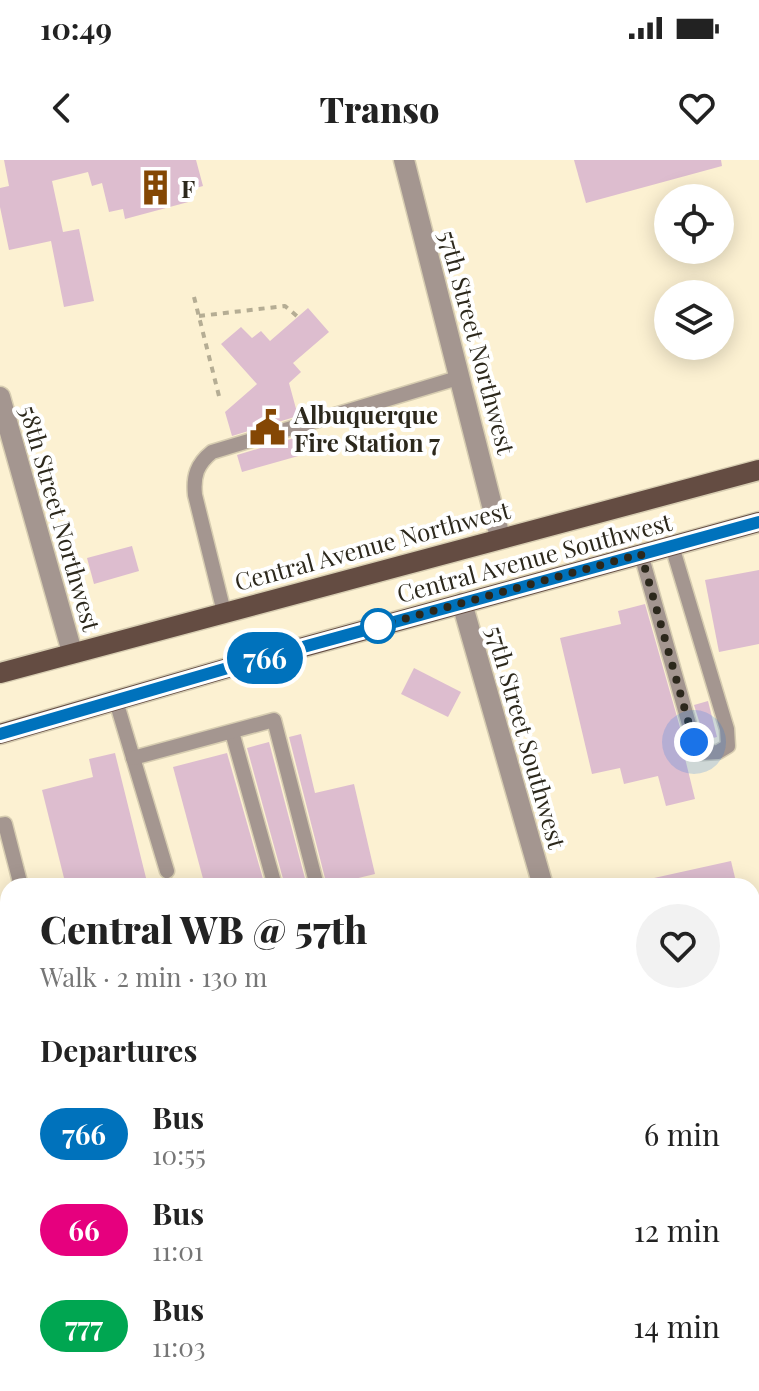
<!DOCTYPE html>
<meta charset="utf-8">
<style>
body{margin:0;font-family:"Playfair Display",serif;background:#f2f2f2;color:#222;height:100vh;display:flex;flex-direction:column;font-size:30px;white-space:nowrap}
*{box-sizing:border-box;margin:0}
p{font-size:26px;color:#767676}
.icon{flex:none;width:44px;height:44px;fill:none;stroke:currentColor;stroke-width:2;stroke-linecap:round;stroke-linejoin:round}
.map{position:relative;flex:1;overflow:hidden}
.sheet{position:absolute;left:0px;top:718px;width:760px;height:514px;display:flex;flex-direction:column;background:#fff;border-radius:24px 24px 0 0;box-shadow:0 4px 20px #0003}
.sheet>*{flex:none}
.badge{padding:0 16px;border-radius:26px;font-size:28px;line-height:52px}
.controls{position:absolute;left:654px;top:24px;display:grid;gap:16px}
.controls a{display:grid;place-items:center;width:80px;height:80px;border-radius:50%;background:#fff;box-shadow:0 4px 20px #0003;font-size:40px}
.you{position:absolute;width:40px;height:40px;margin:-20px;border:6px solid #fff;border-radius:50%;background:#1a73e8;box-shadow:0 0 0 12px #1a73e833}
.map>.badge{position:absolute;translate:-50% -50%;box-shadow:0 0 0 4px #fff}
h2{padding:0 40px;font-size:30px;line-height:72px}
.round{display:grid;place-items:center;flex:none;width:84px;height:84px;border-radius:42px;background:#f2f2f2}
.headline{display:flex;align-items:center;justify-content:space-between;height:136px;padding:0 40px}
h1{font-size:38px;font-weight:800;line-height:60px}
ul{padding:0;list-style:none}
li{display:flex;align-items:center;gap:24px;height:96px;padding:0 40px}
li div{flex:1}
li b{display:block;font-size:30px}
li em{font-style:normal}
li .badge{min-width:88px;font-weight:700;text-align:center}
.status{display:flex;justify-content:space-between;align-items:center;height:56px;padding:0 40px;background:#fff;direction:ltr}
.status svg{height:22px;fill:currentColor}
header{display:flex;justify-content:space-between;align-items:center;height:104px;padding:0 40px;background:#fff;font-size:36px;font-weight:800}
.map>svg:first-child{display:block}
.building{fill:#ddbdcf}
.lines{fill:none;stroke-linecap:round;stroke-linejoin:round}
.service-casing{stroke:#d7cdb1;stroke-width:17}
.minor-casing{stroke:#d7cdb1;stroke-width:23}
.primary-casing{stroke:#d7cdb1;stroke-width:23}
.path{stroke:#b5ad94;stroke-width:4;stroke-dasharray:6 6;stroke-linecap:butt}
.service{stroke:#a49690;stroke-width:14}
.minor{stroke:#a49690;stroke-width:20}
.primary{stroke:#644c42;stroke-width:20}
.line-casing{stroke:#fff;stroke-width:18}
.line{stroke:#0072bc;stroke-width:12}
.walk{stroke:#2c281c;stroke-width:8;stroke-dasharray:0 14.4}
.stop-dot{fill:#fff;stroke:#0072bc;stroke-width:4}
.labels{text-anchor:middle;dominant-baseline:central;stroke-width:8;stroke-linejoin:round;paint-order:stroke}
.poi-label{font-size:24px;font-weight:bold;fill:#2c281c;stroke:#fff;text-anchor:start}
.street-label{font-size:24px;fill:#2c281c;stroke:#fff}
</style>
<div class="status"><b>10:49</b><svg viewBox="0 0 49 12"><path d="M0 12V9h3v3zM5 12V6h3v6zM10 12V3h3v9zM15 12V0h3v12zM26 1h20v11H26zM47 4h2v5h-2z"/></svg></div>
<header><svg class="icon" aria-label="back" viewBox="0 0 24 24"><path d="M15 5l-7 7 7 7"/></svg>Transo<svg class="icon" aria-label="heart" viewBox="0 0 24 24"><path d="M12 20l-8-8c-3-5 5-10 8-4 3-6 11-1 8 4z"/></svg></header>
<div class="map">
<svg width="759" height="1231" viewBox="0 0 759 1231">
<rect width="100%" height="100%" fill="#fcf1d2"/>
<g class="building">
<polygon points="4,0 196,0 203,26 188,30 192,41 125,59 123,49 109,52 102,23 92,26 88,12 52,21 63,72 79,69 94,141 64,147 51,81 9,90 0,47 0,28 9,26"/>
<polygon points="574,0 721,0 722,6 586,43"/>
<polygon points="308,148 329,172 293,203 301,212 289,223 298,256 232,276 225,252 257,224 221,184 241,167 252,178 261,171 270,181"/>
<polygon points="304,275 309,293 242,312 237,295"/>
<polygon points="132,386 139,411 94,424 87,398"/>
<polygon points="759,410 759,484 719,492 705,420"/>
<polygon points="645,444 685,585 682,586 695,639 666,646 658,616 624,624 620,608 592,614 560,478 621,464 618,451"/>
<polygon points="414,508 461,532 448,557 401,534"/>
<polygon points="708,541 717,577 705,580 694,545"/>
<polygon points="301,574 315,633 354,624 375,714 342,722 343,726 327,726 289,577"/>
<polygon points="269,582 307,726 285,726 247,588"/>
<polygon points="115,593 148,726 66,726 42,630 93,617 89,599"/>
<polygon points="227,593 265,726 205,726 173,607"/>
<polygon points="731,701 737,726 655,726 654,718"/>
</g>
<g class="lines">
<defs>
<g id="service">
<polyline points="641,394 694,582 702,593 718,592 728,586 727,569 672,386"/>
<path d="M224,452L195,335C193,316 197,304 212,292L461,217"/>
<polyline points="116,541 167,711"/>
<polyline points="232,572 275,726"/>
<polyline points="133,598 274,560 317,726"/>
<polyline points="0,665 5,664 21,726"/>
</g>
<g id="minor">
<polyline points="404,0 500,377"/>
<polyline points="0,237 72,492"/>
<polyline points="462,443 543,726"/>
<polyline points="752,817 759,815"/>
<polyline points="0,831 8,863"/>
<polyline points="0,1058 8,1056"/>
<polyline points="752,1198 759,1196"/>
<polyline points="105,1224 107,1231"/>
<polyline points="365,1224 367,1231"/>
<polyline points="681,1224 683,1231"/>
</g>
<g id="primary">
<polyline points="0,513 759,310"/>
<polyline points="0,574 245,503 759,362"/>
</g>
</defs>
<use href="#service" class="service-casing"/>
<use href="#minor" class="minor-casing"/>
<use href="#primary" class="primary-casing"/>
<g class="path">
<polyline points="194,137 220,240"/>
<polyline points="199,156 285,146 298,157"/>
</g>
<use href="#service" class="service"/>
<use href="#minor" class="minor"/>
<use href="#primary" class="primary"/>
</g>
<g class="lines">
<defs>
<polyline id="line" points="0,574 245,503 759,362"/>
</defs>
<use href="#line" class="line-casing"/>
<use href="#line" class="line"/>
<polyline class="walk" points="378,466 641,394 694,582"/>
</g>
<defs>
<symbol id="building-bare" viewBox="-9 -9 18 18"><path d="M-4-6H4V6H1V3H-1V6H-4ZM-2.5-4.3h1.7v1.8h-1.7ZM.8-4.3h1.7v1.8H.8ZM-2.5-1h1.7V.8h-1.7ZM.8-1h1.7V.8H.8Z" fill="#844704" stroke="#fff" stroke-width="2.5" paint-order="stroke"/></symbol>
<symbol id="civic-bare" viewBox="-9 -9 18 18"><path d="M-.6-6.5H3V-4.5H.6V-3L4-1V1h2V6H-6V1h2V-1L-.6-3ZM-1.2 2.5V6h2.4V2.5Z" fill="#844704" stroke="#fff" stroke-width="2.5" paint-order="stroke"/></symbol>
</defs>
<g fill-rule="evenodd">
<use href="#building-bare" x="130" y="2" width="51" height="51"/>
<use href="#civic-bare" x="242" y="242" width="51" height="51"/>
</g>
<circle class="stop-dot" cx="378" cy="466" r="16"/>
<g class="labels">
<g class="poi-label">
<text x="181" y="28">F</text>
<text x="294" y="254">Albuquerque<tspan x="294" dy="28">Fire Station 7</tspan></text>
</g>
<g class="street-label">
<text transform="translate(478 182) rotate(75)">57th Street Northwest</text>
<text transform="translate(61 358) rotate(74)">58th Street Northwest</text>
<text transform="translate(372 385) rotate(-15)">Central Avenue Northwest</text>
<text transform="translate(534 397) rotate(-15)">Central Avenue Southwest</text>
<text transform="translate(527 577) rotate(74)">57th Street Southwest</text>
</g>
</g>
</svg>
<div class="controls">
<a><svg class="icon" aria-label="locate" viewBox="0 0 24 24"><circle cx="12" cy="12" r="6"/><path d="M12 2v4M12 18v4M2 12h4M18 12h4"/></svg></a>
<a><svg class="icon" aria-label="layers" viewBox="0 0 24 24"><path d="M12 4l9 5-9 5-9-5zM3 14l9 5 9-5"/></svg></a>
</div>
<div class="you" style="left:694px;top:582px"></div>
<b class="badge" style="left:265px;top:498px;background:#0072bc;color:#fff">766</b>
<section class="sheet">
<div class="headline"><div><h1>Central WB @ 57th</h1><p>Walk · 2 min · 130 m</p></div><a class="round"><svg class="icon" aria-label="heart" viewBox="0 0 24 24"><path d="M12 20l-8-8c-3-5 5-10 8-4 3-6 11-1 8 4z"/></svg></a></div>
<h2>Departures</h2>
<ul>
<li><span class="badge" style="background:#0072bc;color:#fff">766</span><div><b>Bus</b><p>10:55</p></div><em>6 min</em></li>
<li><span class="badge" style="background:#e6007e;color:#fff">66</span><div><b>Bus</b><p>11:01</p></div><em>12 min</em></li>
<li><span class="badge" style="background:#00a651;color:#fff">777</span><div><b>Bus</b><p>11:03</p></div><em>14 min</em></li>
</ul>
</section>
</div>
